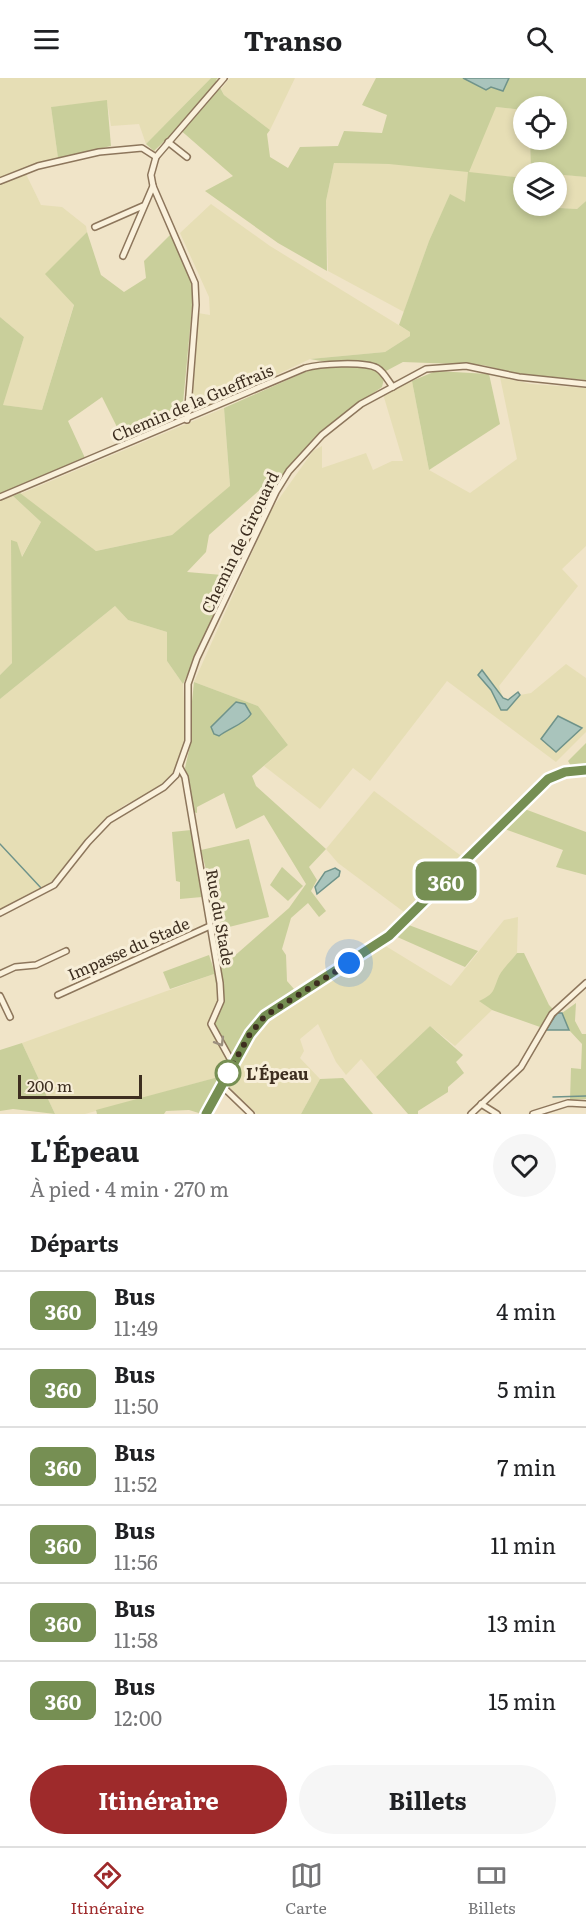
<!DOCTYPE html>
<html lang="fr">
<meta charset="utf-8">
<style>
body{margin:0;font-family:Literata,serif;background:#f6f6f6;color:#202124;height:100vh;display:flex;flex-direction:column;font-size:22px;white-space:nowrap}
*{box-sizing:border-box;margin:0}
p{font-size:20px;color:#757577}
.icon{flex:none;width:33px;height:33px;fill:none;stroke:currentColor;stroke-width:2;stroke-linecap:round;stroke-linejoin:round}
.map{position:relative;height:1036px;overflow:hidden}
.sheet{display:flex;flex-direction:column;background:#fff;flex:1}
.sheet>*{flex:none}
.badge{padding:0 12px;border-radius:9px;font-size:21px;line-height:39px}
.controls{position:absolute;left:513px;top:18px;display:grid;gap:12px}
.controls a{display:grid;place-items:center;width:54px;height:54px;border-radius:50%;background:#fff;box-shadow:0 3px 9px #0003;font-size:30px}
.scale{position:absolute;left:18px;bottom:15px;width:124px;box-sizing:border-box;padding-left:6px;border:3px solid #3d2e20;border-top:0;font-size:16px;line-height:21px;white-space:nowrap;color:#3d2e20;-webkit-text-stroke:4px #f7eed8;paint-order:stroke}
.you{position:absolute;width:30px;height:30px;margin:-15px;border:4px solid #fff;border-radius:50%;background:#1a73e8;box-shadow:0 0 0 9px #1a73e833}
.map>.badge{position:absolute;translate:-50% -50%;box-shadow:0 0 0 3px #fff}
h2{padding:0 30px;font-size:22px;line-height:54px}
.round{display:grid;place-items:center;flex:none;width:63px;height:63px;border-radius:32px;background:#f6f6f6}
.headline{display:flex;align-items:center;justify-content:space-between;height:102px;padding:0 30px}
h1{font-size:28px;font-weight:700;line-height:45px}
.primary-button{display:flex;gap:12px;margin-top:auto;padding:12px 30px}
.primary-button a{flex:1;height:69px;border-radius:36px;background:#9e2a2b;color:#fff;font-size:24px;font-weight:700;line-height:69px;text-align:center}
.primary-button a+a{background:#f6f6f6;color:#202124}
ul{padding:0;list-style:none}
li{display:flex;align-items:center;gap:18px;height:78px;padding:0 30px;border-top:2px solid #e0e0e0}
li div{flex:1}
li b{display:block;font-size:22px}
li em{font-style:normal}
li .badge{min-width:66px;font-weight:700;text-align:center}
header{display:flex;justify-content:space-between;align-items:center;height:78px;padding:0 30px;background:#fff;font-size:27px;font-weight:700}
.dock{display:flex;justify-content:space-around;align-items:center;height:84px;border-top:2px solid #e0e0e0;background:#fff;font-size:16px;color:#757577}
.dock a{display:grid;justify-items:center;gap:3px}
.dock .current{color:#9e2a2b}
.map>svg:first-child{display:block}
.farmland{fill:#e6deb5}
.green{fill:#c9cf9b}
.water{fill:#a9c4bc;stroke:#6f938a;stroke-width:1.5}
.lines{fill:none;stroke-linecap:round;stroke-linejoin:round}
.stream{stroke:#6f938a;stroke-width:1.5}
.minor-casing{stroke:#8d765c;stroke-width:8}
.major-casing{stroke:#5b4430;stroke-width:10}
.minor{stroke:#faf1dc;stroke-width:5}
.major{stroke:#f3d9a0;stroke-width:7}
.oneway{stroke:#9c907e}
.line-casing{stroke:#fff;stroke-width:14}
.line{stroke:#768f53;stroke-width:9}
.walk{stroke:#3d2e20;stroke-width:6;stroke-dasharray:0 10.8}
.stop-dot{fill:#fff;stroke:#768f53;stroke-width:3}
.labels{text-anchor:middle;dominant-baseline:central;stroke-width:6;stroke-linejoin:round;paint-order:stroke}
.street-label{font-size:16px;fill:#3d2e20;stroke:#f7eed8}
.stop-label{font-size:16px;font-weight:bold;fill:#3d2e20;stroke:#f7eed8;text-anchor:start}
</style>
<header><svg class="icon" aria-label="menu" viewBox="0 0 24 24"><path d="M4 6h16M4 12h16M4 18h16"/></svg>Transo<svg class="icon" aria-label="search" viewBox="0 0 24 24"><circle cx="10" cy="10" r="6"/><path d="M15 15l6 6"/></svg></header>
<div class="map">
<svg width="586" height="1036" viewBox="0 0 586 1036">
<rect width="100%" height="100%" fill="#f0e4c8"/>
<g class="farmland">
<polygon points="0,0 211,0 146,66 139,46 111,48 107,23 51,29 58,80 0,100"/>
<polygon points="230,0 295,0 270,52 224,17 221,11"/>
<polygon points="496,29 523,32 524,62 530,62 531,94 537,94 524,94 523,100 469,95 465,125 450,117 429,163 404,234 328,193 326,123 334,85 389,86"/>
<polygon points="25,94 41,127 62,129 86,148 87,154 46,196 74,226 42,332 2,327 24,259 0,239 0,103"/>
<polygon points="557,96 586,99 586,123 577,131 534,129 556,128"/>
<polygon points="211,126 270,168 410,254 410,258 385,274 310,281 194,336 188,332 198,235 210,237 209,219 180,155"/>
<polygon points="500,299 531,306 586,310 586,468 562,491 578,508 499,608 503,620 508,622 518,614 520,617 531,615 566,586 586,600 586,654 556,684 447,603 370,703 353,690 320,731 264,688 288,667 258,628 194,604 271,432 313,373 322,368 322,390 366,375 373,392 392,383 403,383 383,316 412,303 429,392 470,415 517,381"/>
<polygon points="224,330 230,409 172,457 96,473 20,416"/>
<polygon points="13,418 41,444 21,480 12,585 0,597 0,421"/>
<polygon points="115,528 128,542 167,554 167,583 183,606 186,659 178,691 159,712 126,726 106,740 57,799 40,813 0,831 0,621"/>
<polygon points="374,713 464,780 408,837 338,785 326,771"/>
<polygon points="518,839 517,875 499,899 498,907 489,919 480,923 492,932 455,968 430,948 376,999 361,981 346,997 336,984 318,946 300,961 304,973 300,980 320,1001 301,1036 257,1036 229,1009 237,986 253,957 267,940 384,867 451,908 504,842"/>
<polygon points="214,896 218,919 209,951 229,986 222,998 85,1036 55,1036 22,965"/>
</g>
<g class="green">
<path d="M211,0H218L216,2L224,17L270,52L267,56L270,79L288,90L300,69L338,68L344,53L382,55L387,37L362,27L376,0H586V99L531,94L530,62H556V28H524L523,32L496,29L469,94L523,100L524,128L577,131L586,123V302L518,296L483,287L403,284L386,293L382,309C346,333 295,379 272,415L263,409L209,457L206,474L187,494L234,498L183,606L167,583V554L128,542L115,528L0,621V597L12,585L11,462L17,464L22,479L41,444L13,418L20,415L96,473L172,457L230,408L224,330L312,291L326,290L327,284L310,281L385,274L410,258V254L399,247L429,163L450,116L465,124L468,94L389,86L334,85L326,123L327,193L278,165L205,113L233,98L178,50L154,73L146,66Z"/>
<polygon points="107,22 111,68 58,80 51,29"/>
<polygon points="87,154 101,197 124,214 146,200 144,183 171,156 191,203 193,219 182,336 124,363 102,319 68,343 85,380 0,416 0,239 24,259 3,327 42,332 74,227 45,196"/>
<polygon points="436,293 489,296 500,346 429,392 412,303"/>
<polygon points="194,604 258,628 288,667 252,698 256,708 326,771 309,789 317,802 311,813 326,833 319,839 308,825 291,840 282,871 286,877 287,903 294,911 257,940 229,986 209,951 218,919 214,896 170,911 163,894 209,877 215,895 289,830 306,806 264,737 236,751 224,715 197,729 197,735 193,734 185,690 192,659 191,633"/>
<polygon points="586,665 586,688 571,688 568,683"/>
<polygon points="522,730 586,754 586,797 556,789 563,772 502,750"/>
<polygon points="191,752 202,819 180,821 180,804 176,803 172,754"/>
<polygon points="249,761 269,839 221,851 201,772"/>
<polygon points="282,789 303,808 288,823 270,807"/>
<polygon points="406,846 478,873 465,889 395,858"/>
<path d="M517,875H524L549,927L554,932L540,949L492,932L479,923C495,916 493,912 499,898C503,890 512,882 517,875Z"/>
<polygon points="576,925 575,943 582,956 586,956 586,1021 570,1022 571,990 581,991 582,966 569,952 562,935"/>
<polygon points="430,948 463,977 456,984 464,995 448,1009 448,1014 418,1033 418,1036 408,1036 376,999"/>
<polygon points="22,965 55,1036 13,1031 0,1033 0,972"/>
<polygon points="222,998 202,1036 189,1032 166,1033 164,1036 97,1036 96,1032"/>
<polygon points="343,1000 373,1036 301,1036 320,1001"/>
</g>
<g class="water">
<polygon points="463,0 509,0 503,13 491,9 486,12"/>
<polygon points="482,592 503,620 508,622 518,614 520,617 507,632 501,632 491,612 478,597"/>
<path d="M236,624L245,626L251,636C246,645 228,651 219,658L214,656L211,649Z"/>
<polygon points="558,638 582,650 556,674 541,661"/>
<polygon points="335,790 340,793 339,798 317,816 315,809 325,794"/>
<polygon points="557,935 562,935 569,952 546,952"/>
</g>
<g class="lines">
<g class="stream">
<polyline points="0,766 42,811"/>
<polyline points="553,1019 586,1018"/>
</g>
<defs>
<g id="minor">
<polyline points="168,64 187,79"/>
<polyline points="0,103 38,88 99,74 142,70 156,79"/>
<polyline points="95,149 143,128"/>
<polyline points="123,178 153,108"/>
<polyline points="187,342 196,227 195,205 153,108 151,97 156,79 224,0"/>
<path d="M0,419L305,290C319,286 364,283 377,290C384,294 388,303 393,309"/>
<polyline points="180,690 185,699 220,905 221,923 211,946 233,986"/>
<polyline points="0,835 54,807 88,764 109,742 164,709 176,697 188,663 188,606 197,580 276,414 289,393 322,357 361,326 426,291 466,288 519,299 586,306"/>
<polyline points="0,896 15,889 36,887 66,873"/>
<polyline points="58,917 210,848"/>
<polyline points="0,918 10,939"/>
<polyline points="222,1008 251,1036"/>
<polyline points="481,1026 497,1036"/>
<polyline points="471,1036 521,989 552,936 586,905"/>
<polyline points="533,1036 568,1025 586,1026"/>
</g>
<polyline id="major" points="206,1036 250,956 265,938 389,858 548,701 565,694 586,692"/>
</defs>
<use href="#minor" class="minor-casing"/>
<use href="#major" class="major-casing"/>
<use href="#minor" class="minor"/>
<use href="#major" class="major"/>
</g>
<defs><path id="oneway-chevron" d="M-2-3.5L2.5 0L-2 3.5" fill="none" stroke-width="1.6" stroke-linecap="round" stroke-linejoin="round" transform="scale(1.5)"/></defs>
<use class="oneway" href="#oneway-chevron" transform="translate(220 964) rotate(59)"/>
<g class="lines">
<defs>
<polyline id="line" points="206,1036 250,956 265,938 389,858 548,701 565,694 586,692"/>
</defs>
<use href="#line" class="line-casing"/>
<use href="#line" class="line"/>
<polyline class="walk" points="228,995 250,956 265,938 349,885"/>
</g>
<circle class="stop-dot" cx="228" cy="995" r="12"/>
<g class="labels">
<g class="street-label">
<text transform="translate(192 324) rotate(-23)">Chemin de la Gueffrais</text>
<text transform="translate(239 464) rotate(-64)">Chemin de Girouard</text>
<text transform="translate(221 839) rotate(80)">Rue du Stade</text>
<text transform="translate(128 870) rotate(-24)">Impasse du Stade</text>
</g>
<g class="stop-label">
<text x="246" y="995">L'Épeau</text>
</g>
</g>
</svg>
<div class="controls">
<a><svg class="icon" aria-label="locate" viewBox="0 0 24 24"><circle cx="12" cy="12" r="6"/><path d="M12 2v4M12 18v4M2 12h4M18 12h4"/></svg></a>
<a><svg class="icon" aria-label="layers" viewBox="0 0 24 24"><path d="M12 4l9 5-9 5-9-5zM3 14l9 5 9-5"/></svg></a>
</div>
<div class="scale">200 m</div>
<div class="you" style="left:349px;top:885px"></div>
<b class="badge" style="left:446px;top:803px;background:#768f53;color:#fff">360</b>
</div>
<section class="sheet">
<div class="headline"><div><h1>L'Épeau</h1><p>À pied · 4 min · 270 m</p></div><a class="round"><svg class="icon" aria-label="heart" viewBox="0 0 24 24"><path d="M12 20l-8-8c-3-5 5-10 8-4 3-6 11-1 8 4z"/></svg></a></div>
<h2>Départs</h2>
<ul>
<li><span class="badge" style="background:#768f53;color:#fff">360</span><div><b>Bus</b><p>11:49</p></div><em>4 min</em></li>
<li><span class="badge" style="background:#768f53;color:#fff">360</span><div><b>Bus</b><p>11:50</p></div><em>5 min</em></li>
<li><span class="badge" style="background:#768f53;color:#fff">360</span><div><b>Bus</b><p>11:52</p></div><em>7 min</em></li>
<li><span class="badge" style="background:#768f53;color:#fff">360</span><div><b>Bus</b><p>11:56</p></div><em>11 min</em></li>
<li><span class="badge" style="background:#768f53;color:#fff">360</span><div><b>Bus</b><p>11:58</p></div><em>13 min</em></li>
<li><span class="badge" style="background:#768f53;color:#fff">360</span><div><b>Bus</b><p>12:00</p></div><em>15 min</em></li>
</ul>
<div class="primary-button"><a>Itinéraire</a><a>Billets</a></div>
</section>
<nav class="dock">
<a class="current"><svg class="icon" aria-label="directions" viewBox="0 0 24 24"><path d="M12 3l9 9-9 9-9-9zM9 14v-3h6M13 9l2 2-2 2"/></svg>Itinéraire</a>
<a><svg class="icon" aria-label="map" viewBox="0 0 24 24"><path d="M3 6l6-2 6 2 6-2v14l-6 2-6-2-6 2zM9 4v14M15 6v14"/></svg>Carte</a>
<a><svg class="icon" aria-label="tickets" viewBox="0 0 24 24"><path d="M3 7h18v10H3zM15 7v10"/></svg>Billets</a>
</nav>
